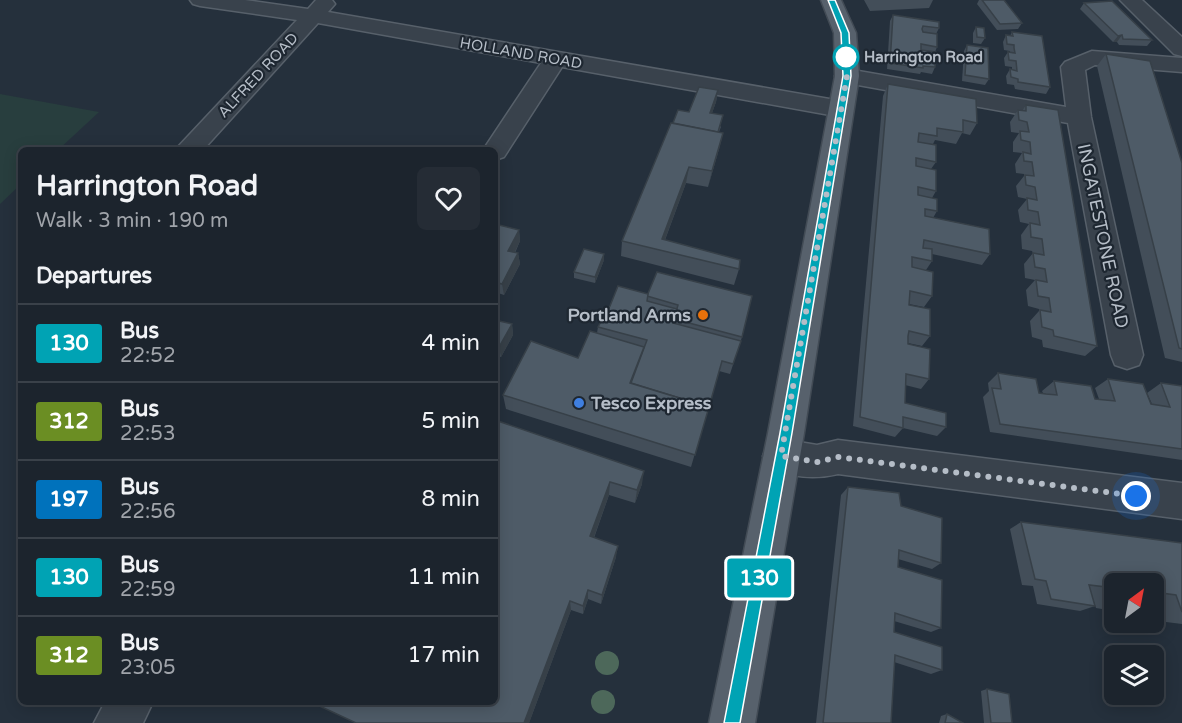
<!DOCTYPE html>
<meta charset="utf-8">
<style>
body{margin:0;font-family:"Varela Round",sans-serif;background:#252c35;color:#f1f3f6;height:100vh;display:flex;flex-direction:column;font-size:22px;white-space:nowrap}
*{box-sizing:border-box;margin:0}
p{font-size:20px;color:#a0a4aa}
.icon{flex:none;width:33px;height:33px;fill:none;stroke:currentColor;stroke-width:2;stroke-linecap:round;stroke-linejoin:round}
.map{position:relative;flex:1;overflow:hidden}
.details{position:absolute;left:18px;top:147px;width:480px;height:558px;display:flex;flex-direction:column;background:#1c242d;border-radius:9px;box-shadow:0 3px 15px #0003,0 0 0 2px #3a4149}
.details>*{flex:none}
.badge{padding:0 12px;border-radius:4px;font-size:21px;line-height:39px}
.needle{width:39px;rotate:32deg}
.fabs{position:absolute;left:1104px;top:573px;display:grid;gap:12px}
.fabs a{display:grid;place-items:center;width:60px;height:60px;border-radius:9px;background:#1c242d;box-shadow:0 3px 15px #0003,0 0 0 2px #3a4149;font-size:30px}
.you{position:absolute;width:30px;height:30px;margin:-15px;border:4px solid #fff;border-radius:50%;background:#1a73e8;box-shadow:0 0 0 9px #1a73e833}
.map>.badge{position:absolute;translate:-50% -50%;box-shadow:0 0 0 3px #fff}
h2{padding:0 18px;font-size:22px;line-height:54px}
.round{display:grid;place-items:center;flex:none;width:63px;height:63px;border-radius:9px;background:#252c35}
.headline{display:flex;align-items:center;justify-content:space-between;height:102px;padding:0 18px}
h1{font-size:28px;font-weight:800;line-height:45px}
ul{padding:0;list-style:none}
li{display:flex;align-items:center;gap:18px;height:78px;padding:0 18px;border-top:2px solid #3a4149}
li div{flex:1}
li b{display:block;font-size:22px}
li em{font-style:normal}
li .badge{min-width:66px;font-weight:700;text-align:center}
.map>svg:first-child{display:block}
.green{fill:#283e3e}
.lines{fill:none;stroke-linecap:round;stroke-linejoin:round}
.minor-casing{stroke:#57606a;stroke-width:3}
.major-casing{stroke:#424b55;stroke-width:3}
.minor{fill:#39424c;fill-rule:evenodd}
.major{fill:#57616c;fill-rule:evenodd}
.tree{fill:#4d685a}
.wall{fill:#434e59}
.shaded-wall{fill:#374048}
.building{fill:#4e5b67;stroke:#374048;stroke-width:1.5}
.line{fill:#00a3b4;stroke:#fff;stroke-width:1.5}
.walk{stroke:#b5bdc7;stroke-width:6;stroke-dasharray:0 10.8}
.stop-dot{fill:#fff;stroke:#00a3b4;stroke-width:3}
.food-dot{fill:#e8710a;stroke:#1e2731;stroke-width:2}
.shop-dot{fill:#3f7fe0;stroke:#1e2731;stroke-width:2}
.labels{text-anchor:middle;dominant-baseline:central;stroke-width:4.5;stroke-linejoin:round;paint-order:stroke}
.far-street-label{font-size:15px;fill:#b5bdc7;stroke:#1e2731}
.far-stop-label{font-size:15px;font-weight:bold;fill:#b5bdc7;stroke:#1e2731;text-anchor:start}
.street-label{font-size:18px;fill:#b5bdc7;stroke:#1e2731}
.poi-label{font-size:18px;font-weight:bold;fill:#b5bdc7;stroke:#1e2731;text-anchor:end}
</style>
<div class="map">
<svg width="1182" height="723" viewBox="0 0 1182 723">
<rect width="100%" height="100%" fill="#25303c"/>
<polygon class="green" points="0,94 99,112 58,150 21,150 21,184 0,204"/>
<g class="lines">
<defs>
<g id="minor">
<polygon points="190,0 245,0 308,9 316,0 332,0 335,4 328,12 841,101 850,104 853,109 850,114 841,117 562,67 504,157 495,160 495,150 483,150 541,63 318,23 203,150 175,150 297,20 200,6 193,4"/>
<polygon points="1120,0 1142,0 1182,37 1182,56 1174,54"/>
<polygon points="1092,51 1182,58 1182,72 1095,65 1085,70 1091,117 1143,355 1139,365 1127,369 1115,365 1111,355 1068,123 847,83 839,81 835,76 839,71 847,69 1066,107 1061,67 1065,62"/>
<path d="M781,439L817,445L838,440L1182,483V519L838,474C813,480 793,477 768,468L763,456L768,444Z"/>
<polygon points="105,702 153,702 143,723 94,723"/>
</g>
<polygon id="major" points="821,0 841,0 856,33 859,76 804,433 755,723 709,723 768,433 835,76 834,33"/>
</defs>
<use href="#minor" class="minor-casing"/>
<use href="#major" class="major-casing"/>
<use href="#minor" class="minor"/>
<use href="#major" class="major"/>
</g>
<g class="tree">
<circle cx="607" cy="663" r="12"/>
<circle cx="603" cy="702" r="12"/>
</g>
<g class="wall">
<polygon points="864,0 933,0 929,8 870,11"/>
<polygon points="979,0 1004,0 1022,23 1018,29 997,30 977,4"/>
<polygon points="1084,3 1152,40 1147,46 1119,45 1117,42 1113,42 1080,9"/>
<polygon points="893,15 939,28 936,34 937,47 935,52 935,67 932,74 921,72 920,74 887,69 890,21"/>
<polygon points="976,27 985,38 981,44 973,43 973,33"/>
<polygon points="1012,32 1050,87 1046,94 1015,89 1014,85 1007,84 1006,76 1010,69 1012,70 1012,67 1005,66 1004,58 1008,52 1010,52 1010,51 1004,50 1003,42 1006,35 1010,36"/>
<polygon points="967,45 989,79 985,85 962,81 964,51"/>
<polygon points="1106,54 1182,163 1182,362 1165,358 1097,66"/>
<polygon points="888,84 977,123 970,135 962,133 956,144 935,140 933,144 936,162 931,169 936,191 932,198 937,211 933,218 990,254 982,265 932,254 932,261 926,270 932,296 924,307 909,304 930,336 922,346 908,343 929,379 921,389 905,385 905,403 946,427 937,436 903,428 895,437 853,426 883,96"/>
<polygon points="718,90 716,102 712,113 721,127 719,132 723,133 719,149 708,187 686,183 665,240 739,269 734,285 621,256 622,241 673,123"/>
<polygon points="1026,105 1097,346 1085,356 1043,347 1042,340 1032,337 1030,321 1039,311 1039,309 1028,306 1026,290 1035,280 1025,278 1024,264 1033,253 1032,251 1022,249 1021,235 1029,224 1020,222 1018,210 1027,199 1018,197 1016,186 1024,176 1024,174 1016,173 1015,164 1022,153 1013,152 1013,142 1019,133 1011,132 1010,122 1018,110 1022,111"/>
<polygon points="495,224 519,230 520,241 515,253 518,253 520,264 504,295 498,293 495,298"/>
<polygon points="604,260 595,283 574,278 574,272"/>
<polygon points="657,272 742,337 730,374 719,371 691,467 506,409 503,395 578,358 597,333 598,327 648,294"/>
<polygon points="495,320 512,324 513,335 501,357 495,355"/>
<polygon points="998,373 1039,393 1043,393 1042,391 1054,381 1095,399 1099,399 1095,388 1108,379 1152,404 1147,393 1161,383 1182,386 1182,460 990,432 983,397 989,391 988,383"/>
<polygon points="495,420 642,484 635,503 609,495 594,538 616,557 601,604 588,599 583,614 571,610 529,723 356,723 495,702"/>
<polygon points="848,487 901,506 941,563 932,569 898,559 898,567 941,628 931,632 894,621 894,632 942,670 931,674 894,662 891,723 816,723 841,495"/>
<polygon points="1021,522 1182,543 1182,624 1166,622 1159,600 1154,599 1154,584 1114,584 1114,611 1096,608 1091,592 1095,606 1080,611 1037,604 1033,586 1022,585 1010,529"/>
<polygon points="987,689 1012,723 984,723 981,691"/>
<polygon points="947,714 963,723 939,723 941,716"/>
</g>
<g class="shaded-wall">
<polygon points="1122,35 1117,42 1113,42 1118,36"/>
<polygon points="718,90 716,102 708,124 710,113"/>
<polygon points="723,133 719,149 708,187 712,171"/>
<polygon points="689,167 686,183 661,250 662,239"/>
<polygon points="519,230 520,241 510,262 508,251"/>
<polygon points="518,253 520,264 504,295 502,284"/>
<polygon points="604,254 604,260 595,283 595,277"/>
<polygon points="495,282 498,293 495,298"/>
<polygon points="512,324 513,335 501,357 499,347"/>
<polygon points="644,471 642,484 635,503 637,490"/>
<polygon points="610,482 609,495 590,548 590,536"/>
<polygon points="618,546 616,557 601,604 602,595"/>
<polygon points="588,590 588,599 583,614 583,606"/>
<polygon points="570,601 571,610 529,723 524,723"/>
</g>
<g class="building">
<polygon points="982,0 1004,0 1022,23 1000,24"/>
<polygon points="1112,1 1152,40 1123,39 1122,35 1118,36 1084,3"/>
<polygon points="893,15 939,22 939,28 923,26 922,29 923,32 937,34 937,47 921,44 921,50 936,52 935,67 923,66 923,68 890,63"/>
<polygon points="976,27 984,28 985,38 977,37"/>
<polygon points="1012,32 1042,36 1050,87 1018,82 1018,79 1011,77 1010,69 1017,71 1016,61 1009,60 1008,52 1015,53 1014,48 1014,45 1007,44 1006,35 1013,36"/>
<polygon points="967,45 988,48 989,79 965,75"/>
<polygon points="1106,54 1150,61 1182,163 1182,349 1179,348"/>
<polygon points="888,84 976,99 977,123 963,120 963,132 937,128 937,136 919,133 918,142 936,145 936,162 916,158 916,166 936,170 936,191 918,187 918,195 937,199 937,211 925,209 925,216 989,229 990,254 924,240 923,248 932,249 932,261 912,257 912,267 933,272 932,296 910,291 909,305 930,309 930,336 909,331 908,336 908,344 930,349 929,379 906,374 905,403 946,413 946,427 903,417 903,428 860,417"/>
<polygon points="699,87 718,90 710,113 723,115 718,132 673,123 678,110 689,112"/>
<polygon points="1026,105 1058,110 1097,346 1054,336 1053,330 1042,327 1040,310 1051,312 1049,298 1038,296 1036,280 1047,282 1045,269 1035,267 1033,253 1044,255 1042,239 1031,237 1030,223 1040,225 1038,212 1028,210 1027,198 1037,200 1035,187 1026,185 1025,175 1034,176 1032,162 1024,161 1023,152 1031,154 1030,142 1021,140 1020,131 1029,132 1027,122 1019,120 1018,110 1026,111"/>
<polygon points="671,123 723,133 712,171 689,167 662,239 740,260 739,269 622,241"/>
<polygon points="495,224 519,230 508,251 518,253 502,284 495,282 495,283"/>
<polygon points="584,249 604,254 595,277 574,272"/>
<polygon points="657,272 752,296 742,337 674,319 678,305 647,296"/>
<polygon points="618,286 648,294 647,301 677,309 673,323 741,341 733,364 722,361 709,407 631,383 647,340 598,327 610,306"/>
<polygon points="495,320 512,324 499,347 495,346"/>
<polygon points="590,331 644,347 630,383 709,407 695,455 503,395 531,341 578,358"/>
<polygon points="998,373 1036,379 1039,393 1046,394 1057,395 1054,381 1091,386 1095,399 1115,401 1108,379 1143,384 1151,404 1170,407 1161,383 1182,386 1182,449 1000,424 992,388 1001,389"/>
<polygon points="495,420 644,471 637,490 610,482 590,536 618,546 602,595 588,590 583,606 570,601 524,723 356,723 311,702 495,702"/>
<polygon points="848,487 899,493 901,506 942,518 941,563 899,550 898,567 942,580 941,628 895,613 894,632 942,647 942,670 895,655 891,723 823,723"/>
<polygon points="1021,522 1182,543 1182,612 1176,595 1154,592 1154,584 1114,584 1114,604 1111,603 1106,587 1089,585 1095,606 1051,599 1046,581 1035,579"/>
<polygon points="987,689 1009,694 1012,723 991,723"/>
<polygon points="947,714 963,723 945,723"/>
</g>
<polygon class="line" points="828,0 835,0 849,33 851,76 792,433 740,723 724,723 780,433 843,76 841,33"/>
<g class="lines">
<polyline class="walk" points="846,57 846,51 847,76 781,456 817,462 838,457 1136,496"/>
</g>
<circle class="stop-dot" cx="846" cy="57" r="12"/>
<circle class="food-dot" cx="703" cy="315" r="6"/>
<circle class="shop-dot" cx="579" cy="403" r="6"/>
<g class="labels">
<g class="far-street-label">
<text transform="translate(521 53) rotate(10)">HOLLAND ROAD</text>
<text transform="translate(258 75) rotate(-47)">ALFRED ROAD</text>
</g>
<g class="far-stop-label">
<text x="864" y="57">Harrington Road</text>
</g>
<g class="street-label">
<text transform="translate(1103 236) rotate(78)">INGATESTONE ROAD</text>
</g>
<g class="poi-label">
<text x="691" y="315">Portland Arms</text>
<text x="591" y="403" text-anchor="start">Tesco Express</text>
</g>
</g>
</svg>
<div class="fabs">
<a><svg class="needle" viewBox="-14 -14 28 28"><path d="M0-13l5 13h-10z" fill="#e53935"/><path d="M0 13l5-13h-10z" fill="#a0a4aa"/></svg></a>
<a><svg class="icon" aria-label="layers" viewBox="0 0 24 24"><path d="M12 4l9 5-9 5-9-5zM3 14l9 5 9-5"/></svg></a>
</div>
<div class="you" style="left:1136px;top:496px"></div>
<b class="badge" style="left:759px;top:578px;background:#00a3b4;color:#fff">130</b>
<section class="details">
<div class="headline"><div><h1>Harrington Road</h1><p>Walk · 3 min · 190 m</p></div><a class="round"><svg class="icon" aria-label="heart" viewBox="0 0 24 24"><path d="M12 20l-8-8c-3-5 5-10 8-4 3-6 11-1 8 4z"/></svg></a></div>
<h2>Departures</h2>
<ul>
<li><span class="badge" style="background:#00a3b4;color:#fff">130</span><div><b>Bus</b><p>22:52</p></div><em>4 min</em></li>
<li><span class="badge" style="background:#6b8e23;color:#fff">312</span><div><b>Bus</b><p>22:53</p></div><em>5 min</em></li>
<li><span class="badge" style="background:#0072bc;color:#fff">197</span><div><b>Bus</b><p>22:56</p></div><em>8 min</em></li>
<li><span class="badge" style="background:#00a3b4;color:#fff">130</span><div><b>Bus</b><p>22:59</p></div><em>11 min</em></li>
<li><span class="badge" style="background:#6b8e23;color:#fff">312</span><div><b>Bus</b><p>23:05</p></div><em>17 min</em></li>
</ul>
</section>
</div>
